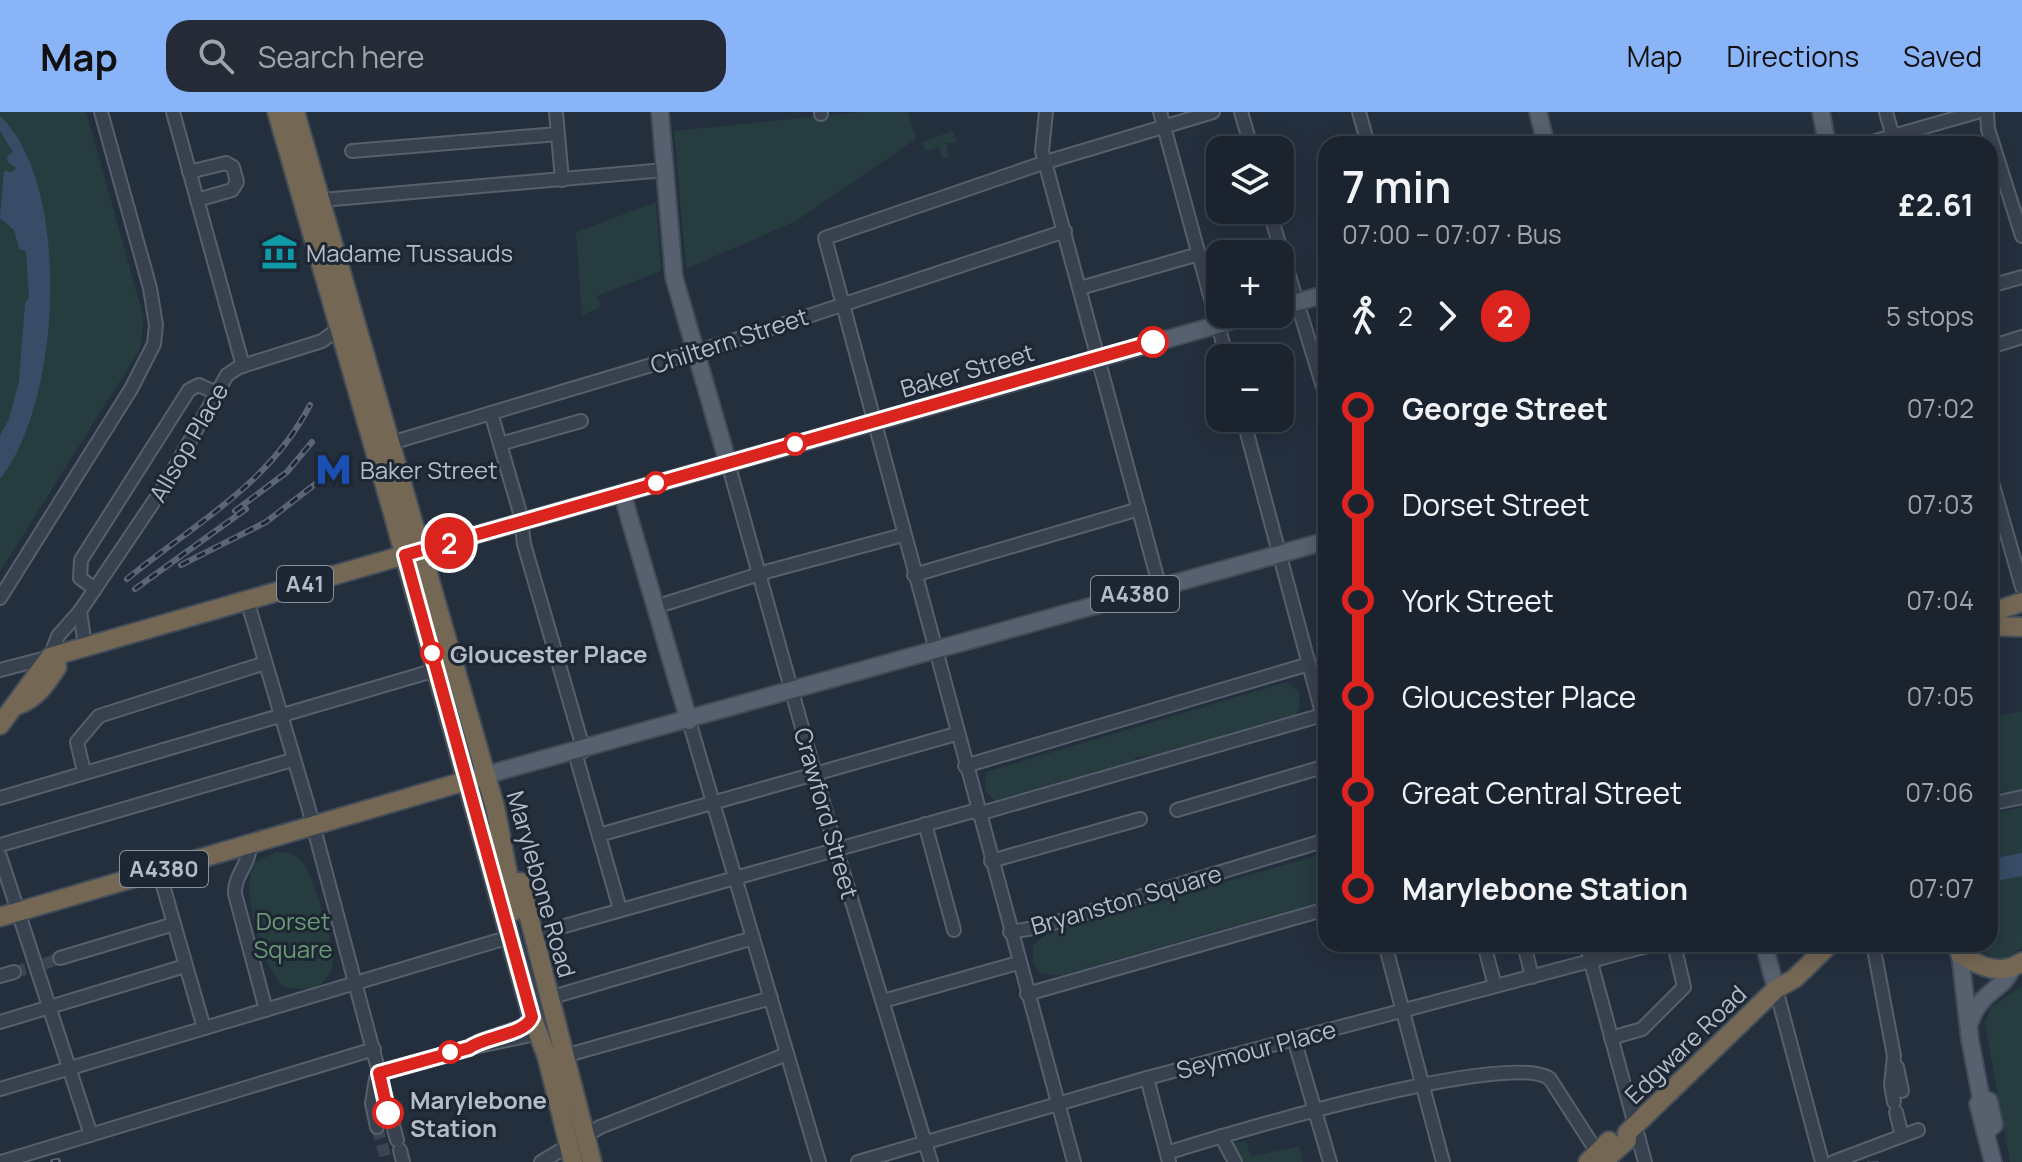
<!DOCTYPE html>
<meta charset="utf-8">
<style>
body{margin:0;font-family:Manrope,sans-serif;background:#242b36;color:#f1f3f6;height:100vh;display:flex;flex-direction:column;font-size:30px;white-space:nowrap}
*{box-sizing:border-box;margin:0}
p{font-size:26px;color:#a0a4aa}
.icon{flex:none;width:44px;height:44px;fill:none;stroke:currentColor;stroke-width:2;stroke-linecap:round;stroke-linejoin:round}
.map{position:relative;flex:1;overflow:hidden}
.details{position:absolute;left:1318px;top:24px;width:680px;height:816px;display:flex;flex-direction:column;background:#1b232e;border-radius:24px;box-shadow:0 4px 20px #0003,0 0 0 2px #39404a}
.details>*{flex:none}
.badge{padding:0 16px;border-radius:26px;font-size:28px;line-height:52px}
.buttons{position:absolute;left:1206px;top:24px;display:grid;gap:16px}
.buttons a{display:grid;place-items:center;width:88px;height:88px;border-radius:16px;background:#1b232e;box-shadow:0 4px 20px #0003,0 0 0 2px #39404a;font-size:40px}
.map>.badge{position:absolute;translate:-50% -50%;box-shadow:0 0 0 4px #fff}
.legs{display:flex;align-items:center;gap:12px;height:88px;padding:0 24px;font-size:26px}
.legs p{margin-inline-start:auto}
.overview{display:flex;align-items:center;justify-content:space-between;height:136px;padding:0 24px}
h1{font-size:44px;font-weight:600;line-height:60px}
ul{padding:0 24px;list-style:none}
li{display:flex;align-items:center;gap:28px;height:96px;font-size:30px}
li i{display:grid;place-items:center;width:12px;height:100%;margin:0 10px;background:currentColor}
li i::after{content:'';width:20px;height:20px;margin:-10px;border:6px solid;border-radius:50%;background:#1b232e}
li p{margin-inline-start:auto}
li:first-child i{background:linear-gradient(#0000 50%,currentColor 0)}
li:last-child i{background:linear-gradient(currentColor 50%,#0000 0)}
header{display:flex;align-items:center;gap:48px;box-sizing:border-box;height:112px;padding:0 40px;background:#8ab4f8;color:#111}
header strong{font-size:38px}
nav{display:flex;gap:44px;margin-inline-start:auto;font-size:28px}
.search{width:560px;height:72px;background:#242b36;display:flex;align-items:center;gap:20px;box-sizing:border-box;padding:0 28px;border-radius:24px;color:#a0a4aa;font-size:30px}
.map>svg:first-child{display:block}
.green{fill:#263c3f}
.water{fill:#394c67}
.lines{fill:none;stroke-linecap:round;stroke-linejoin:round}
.minor-tunnel{stroke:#3a4453;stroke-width:12;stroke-dasharray:12 6;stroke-linecap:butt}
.minor-casing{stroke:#565f6c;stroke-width:16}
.major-casing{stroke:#414a57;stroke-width:20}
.highway-casing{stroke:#434c59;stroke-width:22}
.minor{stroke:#38414e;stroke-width:12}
.major{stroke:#56606e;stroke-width:16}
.highway{stroke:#746855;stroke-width:18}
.rail-casing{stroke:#5a6575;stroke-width:6}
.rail{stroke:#1d2633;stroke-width:3;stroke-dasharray:9;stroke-linecap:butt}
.line-1-casing{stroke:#fff;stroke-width:18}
.line-1{stroke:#dc241f;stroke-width:12}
.stop-1-dot{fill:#fff;stroke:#dc241f;stroke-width:4}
.labels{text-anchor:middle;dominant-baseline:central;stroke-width:6;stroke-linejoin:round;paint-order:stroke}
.shield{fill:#1d2633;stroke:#878f9c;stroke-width:2}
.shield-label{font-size:22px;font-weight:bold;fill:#b4bcc9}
.poi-label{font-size:24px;fill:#b4bcc9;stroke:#1d2633;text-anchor:start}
.street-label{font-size:24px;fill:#b4bcc9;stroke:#1d2633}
.stop-label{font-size:24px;font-weight:bold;fill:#b4bcc9;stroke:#1d2633;text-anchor:start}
.park-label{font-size:24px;fill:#6b9a76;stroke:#1d2633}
</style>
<header>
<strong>Map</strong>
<div class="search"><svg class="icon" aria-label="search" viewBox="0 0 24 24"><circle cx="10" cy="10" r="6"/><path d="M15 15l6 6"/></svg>Search here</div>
<nav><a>Map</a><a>Directions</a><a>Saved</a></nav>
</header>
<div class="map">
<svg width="2022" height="1050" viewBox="0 0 2022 1050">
<rect width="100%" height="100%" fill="#242f3e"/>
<g class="green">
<polygon points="0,0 86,0 144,206 140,237 0,460"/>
<polygon points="861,0 908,0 916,27 796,109 686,157 674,19"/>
<polygon points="953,19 957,31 946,31 949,46 943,46 939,35 925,39 922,30"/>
<polygon points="656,90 661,159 597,184 601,195 582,203 576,120"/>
<polygon points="1287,570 1299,580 1300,594 1296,603 1156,643 1136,645 1133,649 994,689 985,677 986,660"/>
<polygon points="2022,599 2022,677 1990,682 1990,606"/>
<polygon points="2022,695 2022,835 2004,847 1994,848 1980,832 1990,832 1990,702"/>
<path d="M276,740C284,740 293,741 300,747C313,759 334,832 333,850C332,864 322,873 310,878L284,875C263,858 239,775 254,751Z"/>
<polygon points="1326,741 1326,788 1058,864 1041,861 1033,851 1033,834 1046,822"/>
<polygon points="2022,874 2022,1050 2010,1050 1985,911 1991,895"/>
<polygon points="1246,1029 1251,1045 1299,1034 1303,1050 1242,1050 1231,1032"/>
</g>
<g class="water">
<path d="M0,4C73,73 61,292 0,367V324L9,307L19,269L25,191L29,186L26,139L19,137L14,118L0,106L4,59L12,60L16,56L8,50L7,45L13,40L0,19Z"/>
<polygon points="2022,741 2022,764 1990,770 1990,747"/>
</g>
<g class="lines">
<g class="minor-tunnel">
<polyline points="44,852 60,846"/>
<polyline points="14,860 26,857"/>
<polyline points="377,1015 387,1050"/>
<polyline points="1873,1049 1873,1050"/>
</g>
<defs>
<g id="minor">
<polyline points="173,0 243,254"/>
<polyline points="556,0 562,68"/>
<polyline points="821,0 821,2"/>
<polyline points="1046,0 1042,39 1160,476"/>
<polyline points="1160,0 1227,246"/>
<polyline points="1241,0 1252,38"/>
<polyline points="1359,0 1368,32"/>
<polyline points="1886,0 1895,32"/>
<polyline points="1987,0 1988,17 2022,124"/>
<polyline points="1526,32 1545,27"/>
<polyline points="1865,32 1977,0"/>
<polyline points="352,39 558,22"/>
<polyline points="189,60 226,51 233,55 237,70 232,78 197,88"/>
<polyline points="322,88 665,58"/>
<polyline points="1269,98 1326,285"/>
<polyline points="1990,174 2022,165"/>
<polyline points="1080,176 1199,142"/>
<polyline points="1990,235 2022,225"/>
<polyline points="491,301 520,401 524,432 584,639"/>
<polyline points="1243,306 1326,616"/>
<polyline points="391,331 745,225 1065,119"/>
<polyline points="500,332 581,309"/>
<polyline points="728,351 836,737 931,1050"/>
<polyline points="1990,363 2022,475"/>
<polyline points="914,463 1139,397"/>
<polyline points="95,477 80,466 81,448 189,278 199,273 216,281"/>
<polyline points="0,486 131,277 154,232 156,213 150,176 101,0"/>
<polyline points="247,488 308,694 397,1028"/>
<polyline points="655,495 769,459 903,423"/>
<polyline points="80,499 85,534"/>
<polyline points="0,558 50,545 58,524 80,499 165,373 227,263 239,255 322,229 341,215"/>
<polyline points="689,609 819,1050"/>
<polyline points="575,641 620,797"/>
<polyline points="965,654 1309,552"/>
<polyline points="84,660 77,630 99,604 265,551"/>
<polyline points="0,686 436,558"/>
<polyline points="1990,692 2022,685"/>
<polyline points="1177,698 1326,654"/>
<polyline points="978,702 1326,602"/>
<polyline points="925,712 954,818"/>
<polyline points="599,723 956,622"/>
<polyline points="0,733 292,648"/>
<path d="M250,733C250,752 234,763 235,782L266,898"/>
<polyline points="0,744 91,1023"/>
<polyline points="991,749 1140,707"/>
<polyline points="174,812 204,916"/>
<polyline points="1010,820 1040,815 1326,728"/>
<polyline points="536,822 977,698"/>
<polyline points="1385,832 1443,1050"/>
<polyline points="1484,832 1495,874"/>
<polyline points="1524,832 1532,865"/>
<polyline points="1586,832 1645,1050"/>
<polyline points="1873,832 1894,944 1891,973 1894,990"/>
<polyline points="60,846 174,812 159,759"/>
<polyline points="0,864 14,860"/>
<polyline points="1776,877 1822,1050"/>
<polyline points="1027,882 1326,797"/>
<polyline points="549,886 753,826"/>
<polyline points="883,889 1018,851"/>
<polyline points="0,910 185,854"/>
<polyline points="1611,926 1642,917 1684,875 1674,832"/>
<polyline points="1294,927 1330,1050"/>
<polyline points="479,929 526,913 532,905"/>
<polyline points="564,944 771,886"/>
<polyline points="1897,955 1902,979"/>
<polyline points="379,961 450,940 531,923 539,925"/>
<polyline points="1147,966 1169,1050"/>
<polyline points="376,967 372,991 377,1015"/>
<polyline points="0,977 510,825"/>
<polyline points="1896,1000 1902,1024"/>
<polyline points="1221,1024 1235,1050"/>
<polyline points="400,1038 403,1050"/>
<path d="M1167,1041C1223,1023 1512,936 1550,967L1597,1040"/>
<polyline points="1,1050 374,937"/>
<polyline points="541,1050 600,1015 787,942"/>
<polyline points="858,1050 1147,966 1655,832"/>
<polyline points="1074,1050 825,126 1046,50 1213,0"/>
<polyline points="1833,1050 1918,1018"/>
</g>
<g id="major">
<polyline points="660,0 674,165 728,351"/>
<polyline points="1538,0 1546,32"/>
<polyline points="1821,0 1827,32"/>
<polyline points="1280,195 1326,182"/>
<polyline points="622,381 689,609"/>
<polyline points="422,438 1256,202"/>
<polyline points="486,663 1326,429"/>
<polyline points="1764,832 1776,877"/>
<polyline points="1960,842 1970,928 1981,986 1978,992 1993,1050"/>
<path d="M1970,910C1980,879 2004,878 2012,856"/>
<polyline points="1981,986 1989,989 1994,1013 1987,1019"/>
</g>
<g id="highway">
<polyline points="277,0 392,398 532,905 547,945 573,1050"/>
<polyline points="295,0 495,695 515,799"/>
<polyline points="1990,501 2022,490"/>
<polyline points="1990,514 2022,515"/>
<path d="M17,593C35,588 47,571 57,555L55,545"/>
<polyline points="0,613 50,545 415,440"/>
<polyline points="520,770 592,1050"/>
<polyline points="0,805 476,666"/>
<path d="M1959,832L1960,842C1980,855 2001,864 2022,850"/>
<polyline points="1588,1050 1609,1029"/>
<polyline points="1603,1050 1627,1028 1627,1021 1776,877 1794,867 1830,832"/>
</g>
</defs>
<use href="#minor" class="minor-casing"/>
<use href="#major" class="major-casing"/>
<use href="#highway" class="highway-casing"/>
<use href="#minor" class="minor"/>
<use href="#major" class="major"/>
<use href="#highway" class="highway"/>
<defs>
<g id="rail">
<polyline points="235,399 287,360 312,330"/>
<polyline points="181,453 266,410 327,363"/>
<path d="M127,467C195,411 268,374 310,293"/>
<polyline points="135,477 246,397"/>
<polyline points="53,1050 58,1049"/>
</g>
</defs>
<use href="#rail" class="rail-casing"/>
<use href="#rail" class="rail"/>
</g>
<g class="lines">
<defs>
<path id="line-1" d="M388,1001L379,961L469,936C485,924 525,923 532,905L405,443L1153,230"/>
</defs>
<use href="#line-1" class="line-1-casing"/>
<use href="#line-1" class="line-1"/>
</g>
<defs>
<symbol id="museum-bare" viewBox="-9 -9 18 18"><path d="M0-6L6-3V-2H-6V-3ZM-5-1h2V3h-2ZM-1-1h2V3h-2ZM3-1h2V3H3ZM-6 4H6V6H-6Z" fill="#0f9aa8" stroke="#1d2633" stroke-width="2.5" paint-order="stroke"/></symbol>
<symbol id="metro-bare" viewBox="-9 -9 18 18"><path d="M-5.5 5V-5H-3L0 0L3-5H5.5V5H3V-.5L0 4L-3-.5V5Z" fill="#1a4fb4" stroke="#1d2633" stroke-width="2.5" paint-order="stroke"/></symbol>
</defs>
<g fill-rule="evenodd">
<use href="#museum-bare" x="254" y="114" width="51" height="51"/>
<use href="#metro-bare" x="308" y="332" width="51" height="51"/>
</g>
<g class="stop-1-dot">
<circle cx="1153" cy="230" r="14"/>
<circle cx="795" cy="332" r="10"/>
<circle cx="656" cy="371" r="10"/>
<circle cx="432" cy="541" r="10"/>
<circle cx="450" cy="940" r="10"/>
<circle cx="388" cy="1001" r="14"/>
</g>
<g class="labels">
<g class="shield">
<rect x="277" y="454" width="56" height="36" rx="6"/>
<rect x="1091" y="464" width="88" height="36" rx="6"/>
<rect x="120" y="739" width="88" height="36" rx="6"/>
</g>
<g class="shield-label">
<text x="305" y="472">A41</text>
<text x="1135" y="482">A4380</text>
<text x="164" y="757">A4380</text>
</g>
<g class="poi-label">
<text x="306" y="140">Madame Tussauds</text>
<text x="360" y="357">Baker Street</text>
</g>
<g class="street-label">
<text transform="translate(729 228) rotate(-18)">Chiltern Street</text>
<text transform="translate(967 258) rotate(-16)">Baker Street</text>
<text transform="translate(188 330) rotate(-60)">Allsop Place</text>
<text transform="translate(827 701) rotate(74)">Crawford Street</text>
<text transform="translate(542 772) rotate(74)">Marylebone Road</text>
<text transform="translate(1126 787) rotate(-16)">Bryanston Square</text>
<text transform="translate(1685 932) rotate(-44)">Edgware Road</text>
<text transform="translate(1256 937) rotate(-15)">Seymour Place</text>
</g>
<g class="stop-label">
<text x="450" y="541">Gloucester Place</text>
<text x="410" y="987">Marylebone<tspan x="410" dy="28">Station</tspan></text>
</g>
<g class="park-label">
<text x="293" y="808">Dorset<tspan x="293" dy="28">Square</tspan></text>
</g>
</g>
</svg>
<div class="buttons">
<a><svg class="icon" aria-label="layers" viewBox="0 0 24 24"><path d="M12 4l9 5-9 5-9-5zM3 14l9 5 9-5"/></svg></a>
<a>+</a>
<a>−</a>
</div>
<b class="badge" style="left:449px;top:431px;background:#dc241f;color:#fff">2</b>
<section class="details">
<div class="overview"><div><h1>7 min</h1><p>07:00 – 07:07 · Bus</p></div><b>£2.61</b></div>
<div class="legs"><svg class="icon" aria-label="walk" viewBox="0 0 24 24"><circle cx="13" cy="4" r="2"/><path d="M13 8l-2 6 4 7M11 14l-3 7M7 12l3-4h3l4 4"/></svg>2<svg class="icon" aria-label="forward" viewBox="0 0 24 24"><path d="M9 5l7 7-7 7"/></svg><b class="badge" style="background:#dc241f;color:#fff">2</b><p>5 stops</p></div>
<ul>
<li><i style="color:#dc241f"></i><b>George Street</b><p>07:02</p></li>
<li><i style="color:#dc241f"></i><span>Dorset Street</span><p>07:03</p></li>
<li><i style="color:#dc241f"></i><span>York Street</span><p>07:04</p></li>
<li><i style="color:#dc241f"></i><span>Gloucester Place</span><p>07:05</p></li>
<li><i style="color:#dc241f"></i><span>Great Central Street</span><p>07:06</p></li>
<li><i style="color:#dc241f"></i><b>Marylebone Station</b><p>07:07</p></li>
</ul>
</section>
</div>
